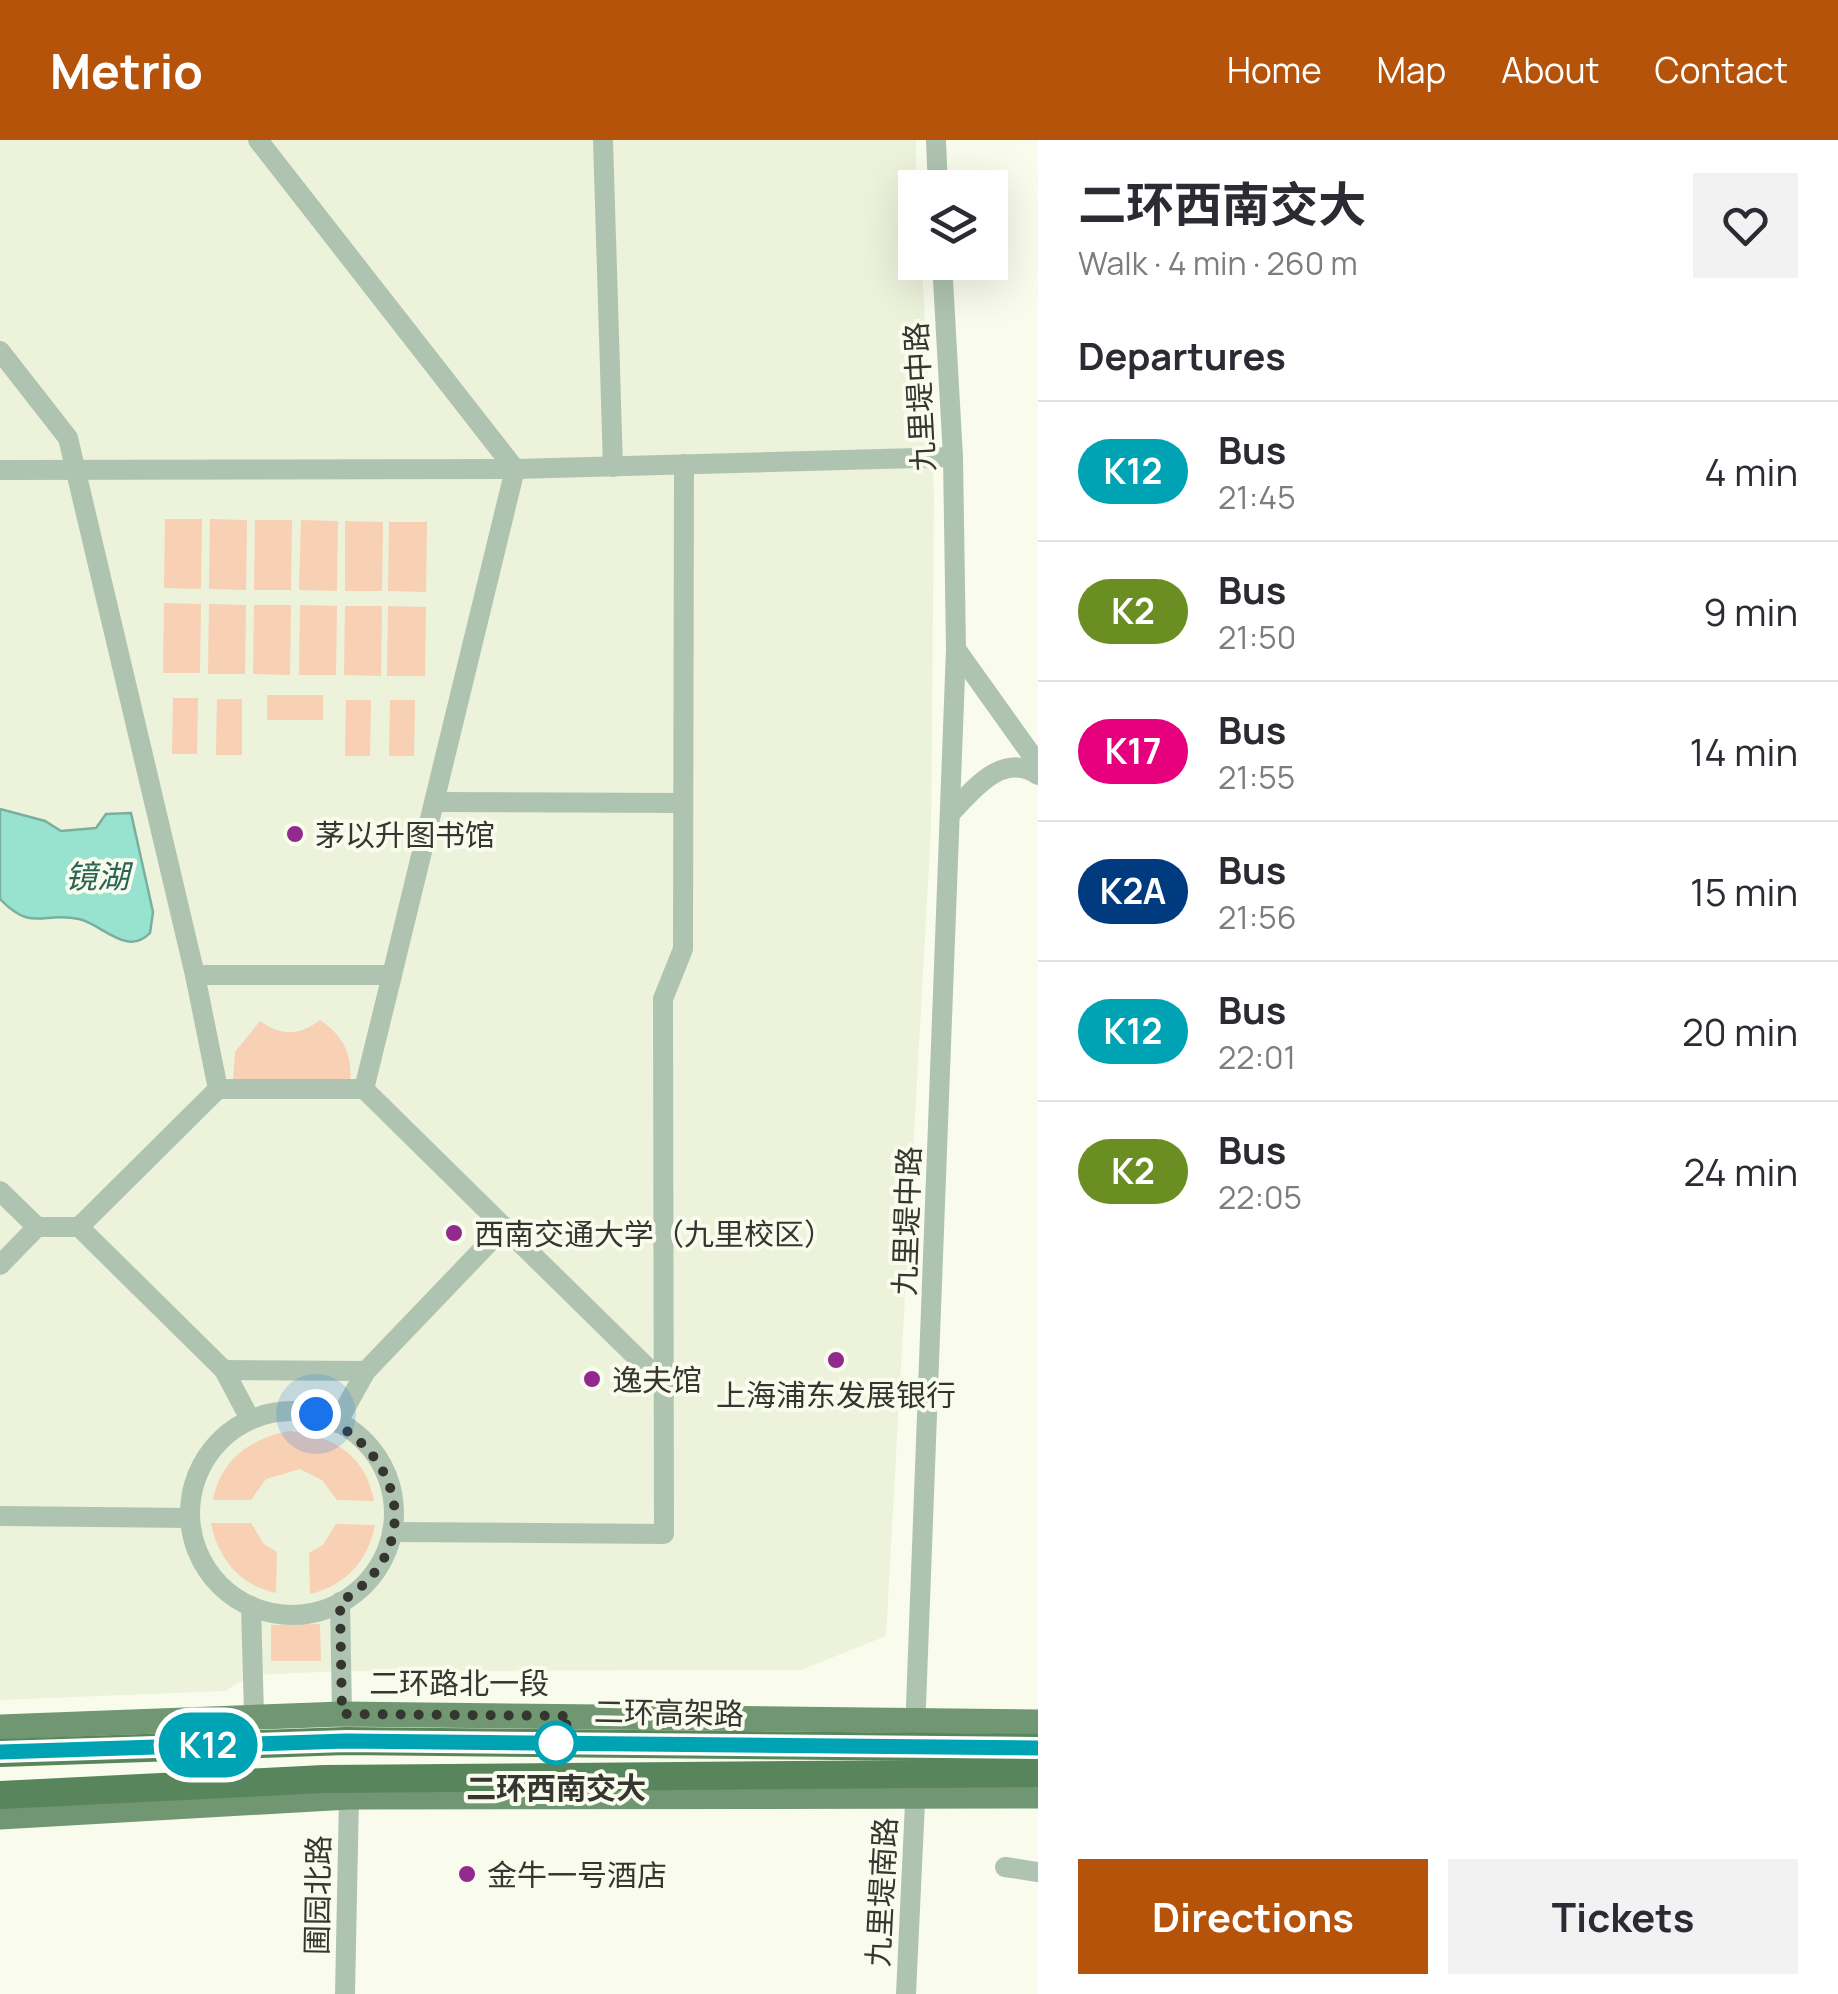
<!DOCTYPE html>
<meta charset="utf-8">
<style>
body{margin:0;font-family:Manrope,"Noto Sans SC",sans-serif;background:#f2f2f3;color:#2b2b33;height:100vh;display:flex;flex-direction:column;font-size:38px;white-space:nowrap}
*{box-sizing:border-box;margin:0}
p{font-size:32px;color:#7c7c81}
.icon{flex:none;width:55px;height:55px;fill:none;stroke:currentColor;stroke-width:2;stroke-linecap:round;stroke-linejoin:round}
.map{position:relative;flex:1;overflow:hidden}
.sheet{display:flex;flex-direction:column;background:#fff;width:800px}
.sheet>*{flex:none}
.badge{padding:0 20px;border-radius:32px;font-size:35px;line-height:65px}
.buttons{position:absolute;left:898px;top:30px;display:grid;gap:20px}
.buttons a{display:grid;place-items:center;width:110px;height:110px;border-radius:0px;background:#fff;box-shadow:0 10px 40px #0002;font-size:50px}
.you{position:absolute;width:50px;height:50px;margin:-25px;border:8px solid #fff;border-radius:50%;background:#1a73e8;box-shadow:0 0 0 15px #1a73e833}
.map>.badge{position:absolute;translate:-50% -50%;box-shadow:0 0 0 5px #fff}
h2{padding:0 40px;font-size:38px;line-height:90px}
.round{display:grid;place-items:center;flex:none;width:105px;height:105px;border-radius:0px;background:#f2f2f3}
.head{display:flex;align-items:center;justify-content:space-between;height:170px;padding:0 40px}
h1{font-size:48px;font-weight:700;line-height:75px}
.action{display:flex;gap:20px;margin-top:auto;padding:20px 40px}
.action a{flex:1;height:115px;border-radius:0px;background:#b45309;color:#fff;font-size:40px;font-weight:700;line-height:115px;text-align:center}
.action a+a{background:#f2f2f3;color:#2b2b33}
ul{padding:0;list-style:none}
li{display:flex;align-items:center;gap:30px;height:140px;padding:0 40px;border-top:2px solid #e1e1e2}
li div{flex:1}
li b{display:block;font-size:38px}
li em{font-style:normal}
li .badge{min-width:110px;font-weight:700;text-align:center}
header{display:flex;align-items:center;gap:60px;box-sizing:border-box;height:140px;padding:0 50px;background:#b45309;color:#fff}
header strong{font-size:48px}
nav{display:flex;gap:55px;margin-inline-start:auto;font-size:35px}
main{display:flex;flex:1;min-height:0}
.map>svg:first-child{display:block}
.built{fill:#edf2db}
.green{fill:#f8d0b3}
.water{fill:#98e3cf;stroke:#7aaf9f;stroke-width:2.5}
.lines{fill:none;stroke-linecap:round;stroke-linejoin:round}
.minor{stroke:#afc4b0;stroke-width:20}
.major{stroke:#709672;stroke-width:25}
.highway-bridge{stroke:#58855b;stroke-width:28}
.line-casing{stroke:#fff;stroke-width:22}
.line{stroke:#00a3b4;stroke-width:15}
.walk{stroke:#353630;stroke-width:10;stroke-dasharray:0 18}
.poi-dot{fill:#92298e;stroke:#f9fcec;stroke-width:4}
.stop-dot{fill:#fff;stroke:#00a3b4;stroke-width:5}
.labels{text-anchor:middle;dominant-baseline:central;stroke-width:8;stroke-linejoin:round;paint-order:stroke}
.street-label{font-size:30px;fill:#353630;stroke:#f9fcec}
.poi-label{font-size:30px;fill:#353630;stroke:#f9fcec;text-anchor:start}
.stop-label{font-size:30px;font-weight:bold;fill:#353630;stroke:#f9fcec}
.water-label{font-size:32px;font-style:italic;fill:#296456;stroke:#f9fcec}
</style>
<header>
<strong>Metrio</strong>
<nav><a>Home</a><a>Map</a><a>About</a><a>Contact</a></nav>
</header>
<main>
<div class="map">
<svg width="1038" height="1854" viewBox="0 0 1038 1854">
<rect width="100%" height="100%" fill="#f9fcec"/>
<polygon class="built" points="0,0 916,0 915,122 922,123 934,353 931,690 886,1496 801,1530 340,1531 252,1535 225,1551 0,1560"/>
<g class="green">
<polygon points="165,379 202,379 201,449 164,448"/>
<polygon points="210,379 247,380 246,450 209,449"/>
<polygon points="255,380 292,380 291,450 254,450"/>
<polygon points="301,380 338,381 337,451 299,450"/>
<polygon points="345,381 383,382 382,451 345,451"/>
<polygon points="389,382 427,382 426,452 388,451"/>
<polygon points="164,463 201,464 200,533 163,533"/>
<polygon points="209,464 246,465 245,534 208,534"/>
<polygon points="254,465 291,465 290,535 253,534"/>
<polygon points="300,465 337,466 336,535 299,535"/>
<polygon points="345,466 382,466 381,536 344,535"/>
<polygon points="388,466 426,467 425,536 387,536"/>
<rect x="267" y="555" width="56" height="25"/>
<polygon points="173,558 198,558 197,614 172,614"/>
<polygon points="217,559 242,559 242,615 216,615"/>
<polygon points="346,560 371,560 370,616 345,616"/>
<polygon points="390,560 415,560 414,616 389,616"/>
<path d="M320,880C343,895 353,915 350,943L233,942L235,912L260,881C280,896 300,896 320,880Z"/>
<path d="M289,1291C332,1295 366,1315 374,1361L337,1360L322,1340L300,1329L266,1339L251,1360H213C221,1319 250,1299 289,1291Z"/>
<path d="M211,1383H251L264,1404L277,1412L276,1453C240,1445 218,1419 211,1383Z"/>
<path d="M336,1384L375,1385C368,1421 346,1445 310,1454L309,1413L323,1405Z"/>
<polygon points="320,1484 321,1521 271,1521 271,1485"/>
</g>
<path class="water" d="M0,669L45,681L61,691L96,688L106,674L131,673L153,772L150,793C127,817 102,784 79,779C42,771 33,793 0,759Z"/>
<g class="lines">
<g class="minor">
<polyline points="603,0 613,327"/>
<polyline points="936,0 938,48"/>
<polyline points="0,211 68,298 195,835 392,835 515,329 258,0"/>
<polyline points="0,330 515,329 953,317"/>
<polyline points="956,509 1038,624"/>
<polyline points="436,662 681,663"/>
<path d="M951,673C974,649 1003,611 1038,635"/>
<polyline points="195,835 218,949 79,1087 224,1230 250,1279"/>
<polyline points="218,949 364,949"/>
<polyline points="0,1051 37,1087 79,1087"/>
<polyline points="504,1087 665,1245"/>
<polyline points="0,1125 37,1087"/>
<polyline points="224,1230 366,1231"/>
<circle cx="292" cy="1373" r="102"/>
<polyline points="337,1283 366,1231 504,1087 364,949 392,835"/>
<polyline points="0,1376 190,1378"/>
<polyline points="392,1392 664,1394 663,859 683,809 684,324"/>
<polyline points="340,1462 342,1574"/>
<polyline points="251,1466 254,1575"/>
<polyline points="915,1592 956,509 953,317 942,122"/>
<polyline points="1005,1727 1038,1732"/>
<polyline points="345,1854 349,1657"/>
<polyline points="906,1854 916,1641"/>
</g>
<g class="major">
<polyline points="0,1587 342,1574 1038,1582"/>
<polyline points="0,1677 349,1657 1038,1656"/>
</g>
<g class="highway-bridge">
<polyline points="0,1613 346,1601 1038,1608"/>
<polyline points="0,1655 324,1639 1038,1633"/>
</g>
</g>
<g class="lines">
<defs>
<polyline id="line" points="0,1612 346,1601 1038,1608"/>
</defs>
<use href="#line" class="line-casing"/>
<use href="#line" class="line"/>
<path class="walk" d="M316,1274C404,1310 427,1410 340,1462L342,1574L571,1576L556,1603"/>
</g>
<g class="poi-dot">
<circle cx="295" cy="694" r="10"/>
<circle cx="454" cy="1093" r="10"/>
<circle cx="836" cy="1220" r="10"/>
<circle cx="592" cy="1239" r="10"/>
<circle cx="467" cy="1734" r="10"/>
</g>
<circle class="stop-dot" cx="556" cy="1603" r="20"/>
<g class="labels">
<g class="street-label">
<text transform="translate(919 257) rotate(-93)">九里堤中路</text>
<text transform="translate(906 1081) rotate(-88)">九里堤中路</text>
<text x="459" y="1542">二环路北一段</text>
<text transform="translate(669 1572) rotate(1)">二环高架路</text>
<text transform="translate(881 1752) rotate(-87)">九里堤南路</text>
<text transform="translate(317 1755) rotate(-89)">圃园北路</text>
</g>
<g class="poi-label">
<text x="315" y="694">茅以升图书馆</text>
<text x="474" y="1093">西南交通大学（九里校区）</text>
<text x="612" y="1239">逸夫馆</text>
<text x="836" y="1254" text-anchor="middle">上海浦东发展银行</text>
<text x="487" y="1734">金牛一号酒店</text>
</g>
<g class="stop-label">
<text x="556" y="1647">二环西南交大</text>
</g>
<g class="water-label">
<text x="97" y="736">镜湖</text>
</g>
</g>
</svg>
<div class="buttons">
<a><svg class="icon" aria-label="layers" viewBox="0 0 24 24"><path d="M12 4l9 5-9 5-9-5zM3 14l9 5 9-5"/></svg></a>
</div>
<div class="you" style="left:316px;top:1274px"></div>
<b class="badge" style="left:208px;top:1605px;background:#00a3b4;color:#fff">K12</b>
</div>
<section class="sheet">
<div class="head"><div><h1>二环西南交大</h1><p>Walk · 4 min · 260 m</p></div><a class="round"><svg class="icon" aria-label="heart" viewBox="0 0 24 24"><path d="M12 20l-8-8c-3-5 5-10 8-4 3-6 11-1 8 4z"/></svg></a></div>
<h2>Departures</h2>
<ul>
<li><span class="badge" style="background:#00a3b4;color:#fff">K12</span><div><b>Bus</b><p>21:45</p></div><em>4 min</em></li>
<li><span class="badge" style="background:#6b8e23;color:#fff">K2</span><div><b>Bus</b><p>21:50</p></div><em>9 min</em></li>
<li><span class="badge" style="background:#e6007e;color:#fff">K17</span><div><b>Bus</b><p>21:55</p></div><em>14 min</em></li>
<li><span class="badge" style="background:#003b80;color:#fff">K2A</span><div><b>Bus</b><p>21:56</p></div><em>15 min</em></li>
<li><span class="badge" style="background:#00a3b4;color:#fff">K12</span><div><b>Bus</b><p>22:01</p></div><em>20 min</em></li>
<li><span class="badge" style="background:#6b8e23;color:#fff">K2</span><div><b>Bus</b><p>22:05</p></div><em>24 min</em></li>
</ul>
<div class="action"><a>Directions</a><a>Tickets</a></div>
</section>
</main>
